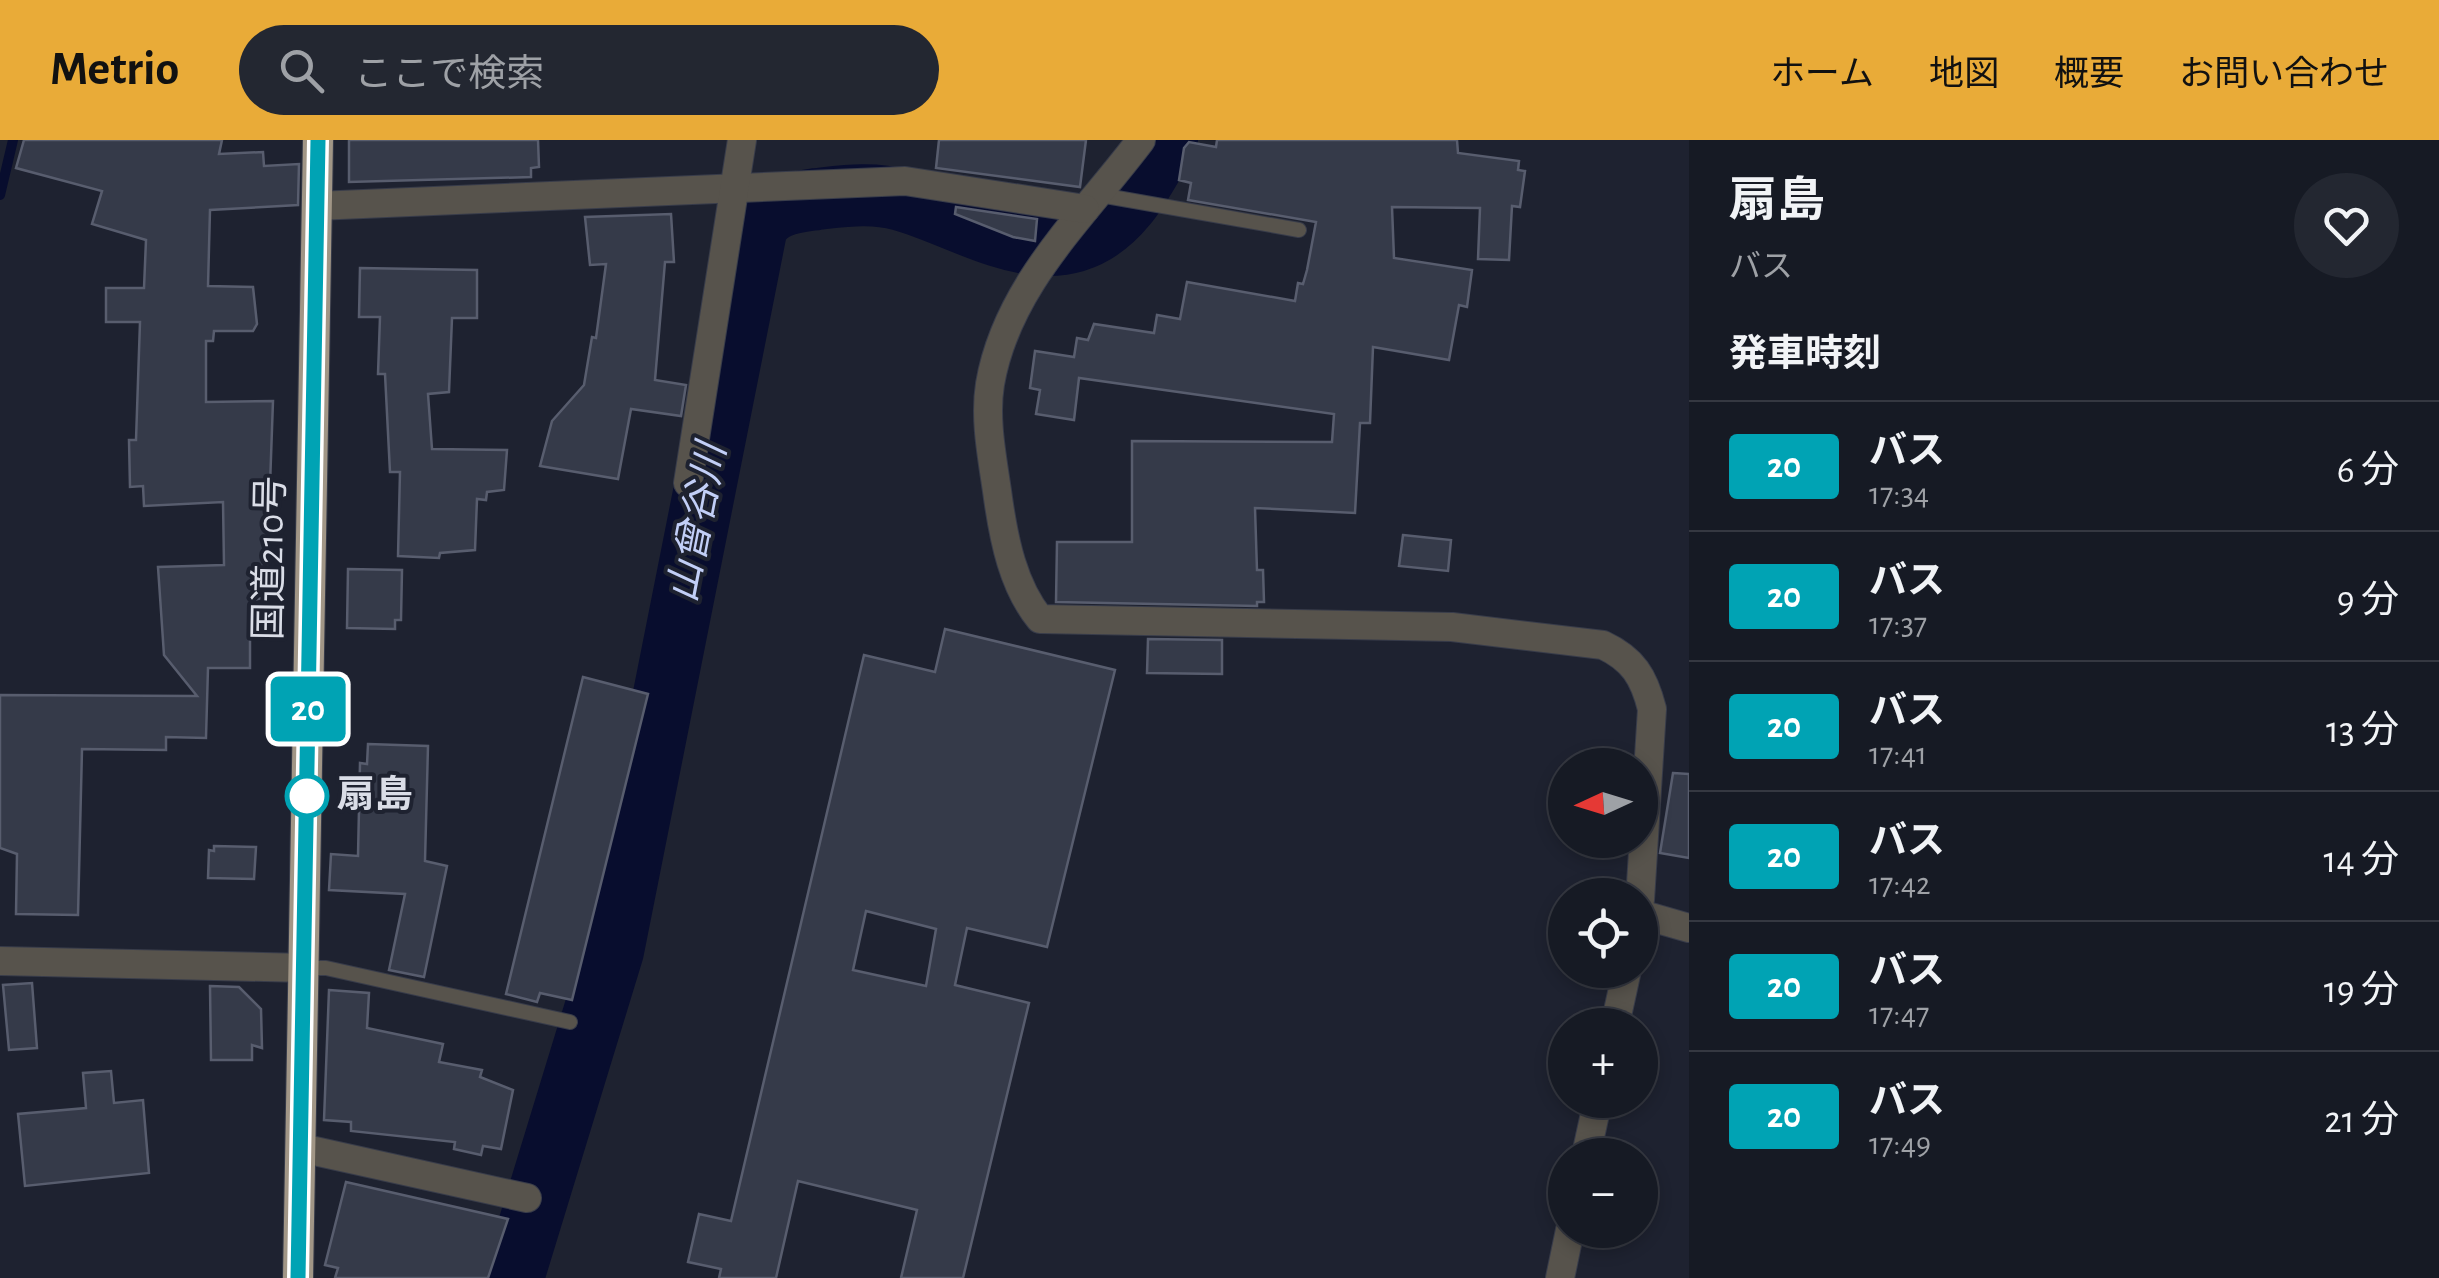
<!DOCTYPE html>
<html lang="ja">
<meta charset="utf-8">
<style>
body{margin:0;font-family:"Alegreya Sans","Noto Sans JP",sans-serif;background:#232731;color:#f1f3f6;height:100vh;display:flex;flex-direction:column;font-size:38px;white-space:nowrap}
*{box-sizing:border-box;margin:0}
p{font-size:32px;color:#9ea1a6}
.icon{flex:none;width:55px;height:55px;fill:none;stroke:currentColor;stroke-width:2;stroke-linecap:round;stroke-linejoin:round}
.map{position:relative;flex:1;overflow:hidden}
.sheet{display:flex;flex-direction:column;background:#161a24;width:750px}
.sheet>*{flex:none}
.badge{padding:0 20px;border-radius:8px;font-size:35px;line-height:65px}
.needle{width:65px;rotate:266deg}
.fabs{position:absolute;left:1548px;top:608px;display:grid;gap:20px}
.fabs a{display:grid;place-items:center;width:110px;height:110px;border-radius:50%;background:#161a24;box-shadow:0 5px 15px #0003,0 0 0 2px #353841;font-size:50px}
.map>.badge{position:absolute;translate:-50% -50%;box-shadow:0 0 0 5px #fff}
h2{padding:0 40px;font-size:38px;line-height:90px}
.round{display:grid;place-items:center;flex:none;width:105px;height:105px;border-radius:52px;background:#232731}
.head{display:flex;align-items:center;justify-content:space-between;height:170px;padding:0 40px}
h1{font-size:48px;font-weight:700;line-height:75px}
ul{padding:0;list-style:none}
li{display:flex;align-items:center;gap:30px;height:130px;padding:0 40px;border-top:2px solid #353841}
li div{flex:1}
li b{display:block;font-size:38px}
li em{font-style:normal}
li .badge{min-width:110px;font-weight:700;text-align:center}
header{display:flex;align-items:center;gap:60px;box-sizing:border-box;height:140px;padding:0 50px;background:#e9ab38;color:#111}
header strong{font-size:48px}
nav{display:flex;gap:55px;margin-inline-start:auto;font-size:35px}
.search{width:700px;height:90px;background:#232731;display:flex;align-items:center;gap:25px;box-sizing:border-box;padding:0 35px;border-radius:55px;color:#9ea1a6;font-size:38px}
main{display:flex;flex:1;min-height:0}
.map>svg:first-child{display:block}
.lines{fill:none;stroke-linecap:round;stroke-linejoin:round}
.stream{stroke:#080d2e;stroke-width:10}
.river{stroke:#080d2e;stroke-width:62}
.building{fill:#353a49;stroke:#585d6e;stroke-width:2.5;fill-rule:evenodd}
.lane-casing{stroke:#383c4a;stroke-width:16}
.street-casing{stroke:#383c4a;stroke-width:30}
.highway-casing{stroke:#383c4a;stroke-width:32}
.lane{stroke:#57534c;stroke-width:14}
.street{stroke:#57534c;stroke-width:28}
.highway{stroke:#a19686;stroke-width:30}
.line-casing{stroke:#fff;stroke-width:22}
.line{stroke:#00a3b4;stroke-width:15}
.stop-dot{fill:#fff;stroke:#00a3b4;stroke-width:5}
.labels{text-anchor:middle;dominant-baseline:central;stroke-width:8;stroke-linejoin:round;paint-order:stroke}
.street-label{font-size:38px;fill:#dadde7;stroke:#1e2230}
.stop-label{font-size:38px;font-weight:bold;fill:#dadde7;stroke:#1e2230;text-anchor:start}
.water-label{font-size:40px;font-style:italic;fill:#c2cff7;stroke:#1e2230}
</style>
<header>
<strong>Metrio</strong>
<div class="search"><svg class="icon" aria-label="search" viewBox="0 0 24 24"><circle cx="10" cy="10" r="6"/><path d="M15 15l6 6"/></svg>ここで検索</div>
<nav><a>ホーム</a><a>地図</a><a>概要</a><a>お問い合わせ</a></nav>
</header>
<main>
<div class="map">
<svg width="1689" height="1138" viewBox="0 0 1689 1138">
<rect width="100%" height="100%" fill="#1e2230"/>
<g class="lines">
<polyline class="stream" points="0,55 13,0"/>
<path class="river" d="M513,1138L613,811L757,86C772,64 791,63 817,59C845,56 873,52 901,60C976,81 1059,147 1126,65C1142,46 1154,21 1167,0"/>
</g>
<g class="building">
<polygon points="24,0 222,0 219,14 263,12 264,26 299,24 298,65 210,70 208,146 253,147 257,184 253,191 214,191 213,201 206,201 206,262 273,261 266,457 250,461 250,528 208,528 206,598 166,597 166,610 82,609 78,775 16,774 17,714 0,708 0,555 197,556 164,515 158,427 224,425 223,362 144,366 143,346 130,347 129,300 136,300 140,182 106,182 106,148 144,148 146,100 92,84 102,51 16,28"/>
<polygon points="349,0 538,0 539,27 531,28 531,37 349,42"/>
<polygon points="939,0 1086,0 1080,47 936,28"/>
<polygon points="1217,0 1457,0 1458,13 1519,21 1518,30 1525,31 1520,67 1512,66 1509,120 1478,119 1480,68 1392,67 1394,118 1472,130 1467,167 1459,165 1449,220 1373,207 1370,283 1360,283 1355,373 1255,368 1257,430 1263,430 1264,462 1257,462 1257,466 1056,462 1057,402 1132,402 1132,301 1332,302 1334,274 1079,238 1074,280 1036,274 1040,250 1030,248 1035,211 1074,217 1077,198 1088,200 1094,184 1154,193 1157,175 1180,179 1187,142 1295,161 1298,143 1303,144 1307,130 1316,82 1188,60 1191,43 1179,40 1184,8 1189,2 1216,7"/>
<polygon points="956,67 1037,79 1035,101 1013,97 955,74"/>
<polygon points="671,74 674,122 665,122 655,240 686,245 681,276 631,269 618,339 540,326 552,281 584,245 592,197 596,198 606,124 590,125 585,77"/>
<polygon points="360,128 477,130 477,178 452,178 449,252 428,254 432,309 507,310 504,350 487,352 486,360 477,359 475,410 440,413 439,418 398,416 400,332 390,332 385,234 378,234 380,177 359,177"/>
<polygon points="1403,395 1451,400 1448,431 1399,426"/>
<polygon points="348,429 402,430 401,480 395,480 395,489 347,488"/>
<path d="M945,489L1115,530L1047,807L967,788L955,845L1029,863L963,1138H901L917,1070L798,1041L776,1138H719L721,1129L688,1122L699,1074L731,1081L864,515L935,532ZM866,771L936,789L926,846L853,830Z"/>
<polygon points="1148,499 1222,500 1222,534 1147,533"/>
<polygon points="583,537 648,554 572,860 540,853 537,862 506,854"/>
<polygon points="368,604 428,606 425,721 447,726 424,837 389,830 405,754 329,750 331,714 358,716 360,623 367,624"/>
<polygon points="1673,633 1689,634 1689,718 1660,713"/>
<polygon points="214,706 256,707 254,739 208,738 209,710 214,711"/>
<polygon points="32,843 37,908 9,910 3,845"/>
<polygon points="210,846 239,847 261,869 262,908 252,905 252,920 211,920"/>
<polygon points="329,850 369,853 367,888 443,904 439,922 482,930 480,937 513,950 501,1009 483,1006 481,1015 454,1009 455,1002 351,991 351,982 324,980"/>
<polygon points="111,931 114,963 143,960 149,1033 25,1046 18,974 86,968 83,933"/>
<polygon points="346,1042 508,1079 488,1138 335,1138 338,1128 325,1125"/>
</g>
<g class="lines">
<defs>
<g id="lane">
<polyline points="1100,55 1299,90"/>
<polyline points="305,828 326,828 570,882"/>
</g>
<g id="street">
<path d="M1141,0C1084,76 1007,145 990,244C984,281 993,321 998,358C1004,400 1013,446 1040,479L1452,487L1603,505C1633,519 1644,537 1652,569L1640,760"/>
<polyline points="316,66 905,41 1085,69"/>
<polyline points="688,343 742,0"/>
<polyline points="1640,774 1689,788"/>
<polyline points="0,821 305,828"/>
<polyline points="1615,885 1627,830"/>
<polyline points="301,1008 527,1058"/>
<polyline points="1586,1015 1598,960"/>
<polyline points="1560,1138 1570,1090"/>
</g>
<polyline id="highway" points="298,1138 318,0"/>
</defs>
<use href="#lane" class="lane-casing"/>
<use href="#street" class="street-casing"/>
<use href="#highway" class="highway-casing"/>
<use href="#lane" class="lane"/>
<use href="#street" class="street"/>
<use href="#highway" class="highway"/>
</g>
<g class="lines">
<defs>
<polyline id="line" points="298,1138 318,0"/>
</defs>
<use href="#line" class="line-casing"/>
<use href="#line" class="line"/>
</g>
<circle class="stop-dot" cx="307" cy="656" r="20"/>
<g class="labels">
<g class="street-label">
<text transform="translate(271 418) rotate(-89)">国道210号</text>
</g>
<g class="stop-label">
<text x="337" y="656">扇島</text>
</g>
<g class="water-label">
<text transform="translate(698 383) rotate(-79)">山曾谷川</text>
</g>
</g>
</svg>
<div class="fabs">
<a><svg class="needle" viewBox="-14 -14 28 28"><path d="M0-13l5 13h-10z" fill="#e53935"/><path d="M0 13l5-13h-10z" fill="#9ea1a6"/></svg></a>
<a><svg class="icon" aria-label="locate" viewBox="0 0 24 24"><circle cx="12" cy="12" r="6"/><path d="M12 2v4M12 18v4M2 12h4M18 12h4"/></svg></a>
<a>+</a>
<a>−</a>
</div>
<b class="badge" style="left:308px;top:569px;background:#00a3b4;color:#fff">20</b>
</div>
<section class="sheet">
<div class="head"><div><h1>扇島</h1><p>バス</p></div><a class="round"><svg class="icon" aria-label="heart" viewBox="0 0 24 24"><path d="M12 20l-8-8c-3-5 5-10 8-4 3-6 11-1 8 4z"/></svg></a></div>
<h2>発車時刻</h2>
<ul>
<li><span class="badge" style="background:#00a3b4;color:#fff">20</span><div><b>バス</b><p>17:34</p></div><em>6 分</em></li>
<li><span class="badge" style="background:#00a3b4;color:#fff">20</span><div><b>バス</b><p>17:37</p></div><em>9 分</em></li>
<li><span class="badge" style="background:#00a3b4;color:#fff">20</span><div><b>バス</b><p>17:41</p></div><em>13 分</em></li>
<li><span class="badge" style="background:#00a3b4;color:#fff">20</span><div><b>バス</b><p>17:42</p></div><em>14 分</em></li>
<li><span class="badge" style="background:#00a3b4;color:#fff">20</span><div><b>バス</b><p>17:47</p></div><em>19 分</em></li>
<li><span class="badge" style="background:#00a3b4;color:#fff">20</span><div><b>バス</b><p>17:49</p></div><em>21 分</em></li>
</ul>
</section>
</main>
